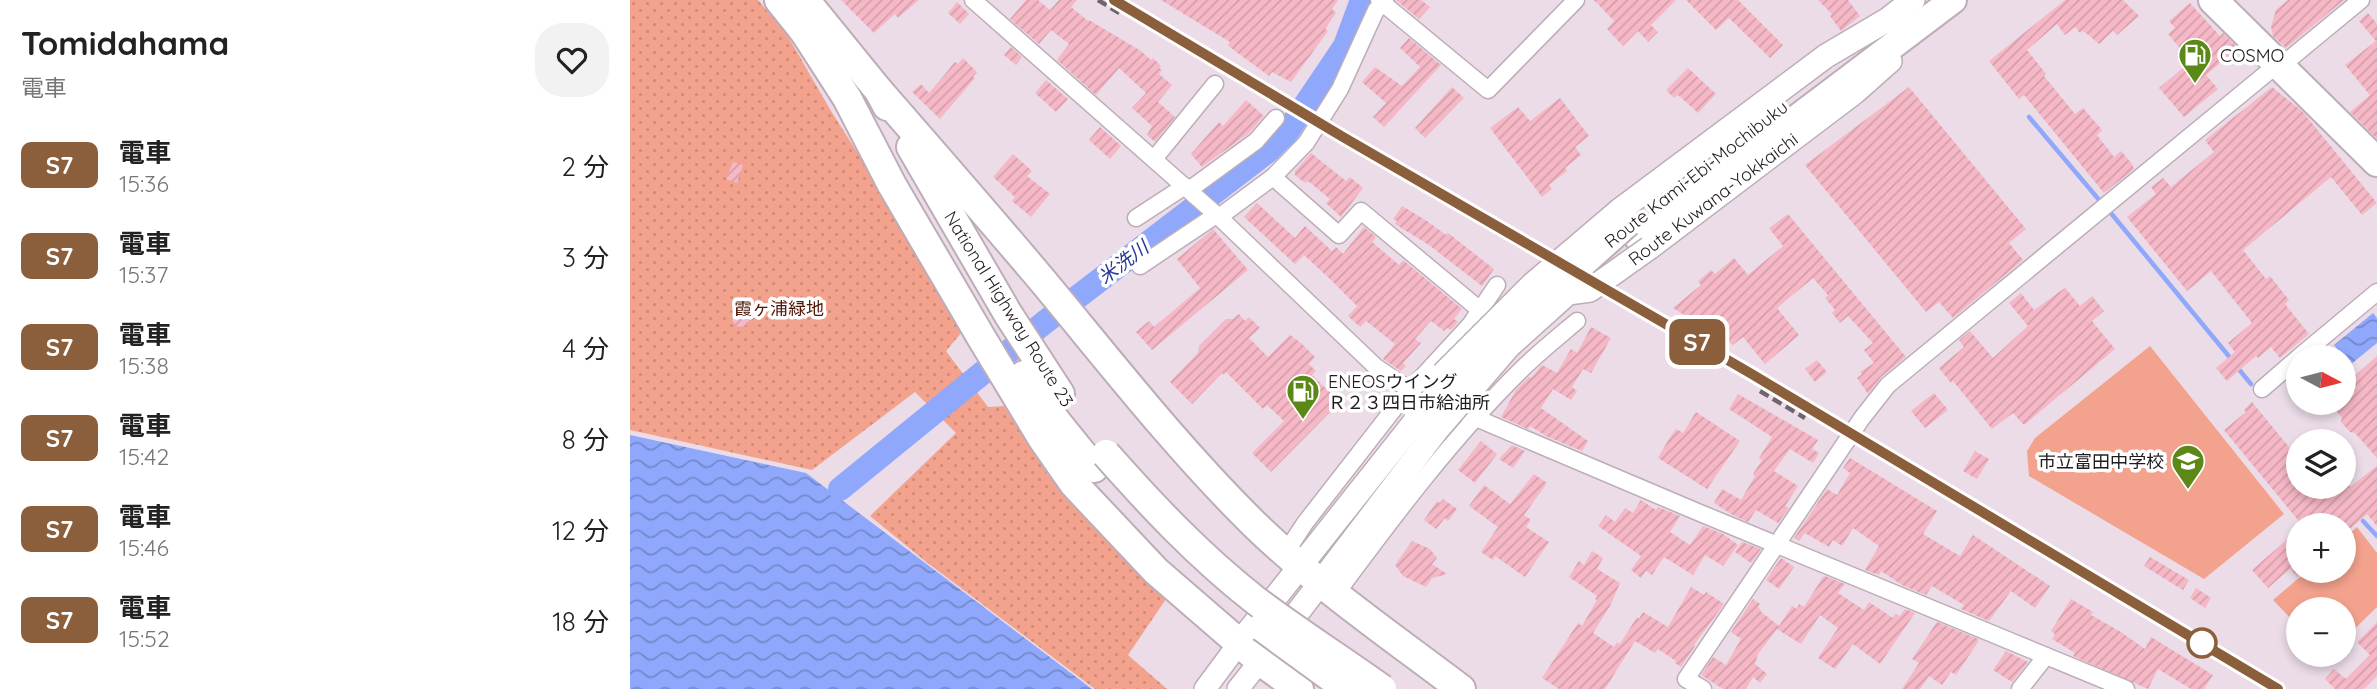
<!DOCTYPE html>
<html lang="ja">
<meta charset="utf-8">
<style>
body{margin:0;font-family:Quicksand,"Noto Sans JP",sans-serif;background:#f2f2f2;color:#222;height:100vh;display:flex;flex-direction:column;font-size:26px;white-space:nowrap}
*{box-sizing:border-box;margin:0}
p{font-size:23px;color:#767676}
.icon{flex:none;width:38px;height:38px;fill:none;stroke:currentColor;stroke-width:2;stroke-linecap:round;stroke-linejoin:round}
.map{position:relative;flex:1;overflow:hidden}
.details{display:flex;flex-direction:column;background:#fff;width:630px}
.details>*{flex:none}
.badge{padding:0 14px;border-radius:10px;font-size:24px;line-height:46px}
.needle{width:46px;rotate:97deg}
.buttons{position:absolute;left:1656px;top:345px;display:grid;gap:14px}
.buttons a{display:grid;place-items:center;width:70px;height:70px;border-radius:50%;background:#fff;box-shadow:0 4px 10px #0003;font-size:35px}
.map>.badge{position:absolute;translate:-50% -50%;box-shadow:0 0 0 4px #fff}
.round{display:grid;place-items:center;flex:none;width:74px;height:74px;border-radius:28px;background:#f2f2f2}
.headline{display:flex;align-items:center;justify-content:space-between;height:119px;padding:0 21px}
h1{font-size:33px;font-weight:700;line-height:52px}
ul{padding:0;list-style:none}
li{display:flex;align-items:center;gap:21px;height:91px;padding:0 21px}
li div{flex:1}
li b{display:block;font-size:26px}
li em{font-style:normal}
li .badge{min-width:77px;font-weight:700;text-align:center}
main{display:flex;flex:1;min-height:0}
.map>svg:first-child{display:block}
.grass{fill:url(#grass-dots)}
.pitch{fill:#f3a28d}
.water{fill:url(#water-waves)}
.lines{fill:none;stroke-linecap:round;stroke-linejoin:round}
.stream{stroke:#8fa8fb;stroke-width:4.5}
.river{stroke:#8fa8fb;stroke-width:24}
.building{fill:url(#building-hatch)}
.minor-casing{stroke:#bcadb9;stroke-width:19}
.tertiary-casing{stroke:#bcadb9;stroke-width:24}
.secondary-casing{stroke:#bcadb9;stroke-width:26}
.primary-casing{stroke:#bcadb9;stroke-width:30}
.trunk-casing{stroke:#bcadb9;stroke-width:32}
.minor{stroke:#fff;stroke-width:16}
.tertiary{stroke:#fff;stroke-width:21}
.secondary{stroke:#fff;stroke-width:23}
.primary{stroke:#fff;stroke-width:26}
.trunk{stroke:#fff;stroke-width:28}
.rail{stroke:#6e656c;stroke-width:4.5;stroke-dasharray:10 5;stroke-linecap:butt}
.secondary-bridge-casing{stroke:#bcadb9;stroke-width:26;stroke-linecap:butt}
.primary-bridge-casing{stroke:#bcadb9;stroke-width:30;stroke-linecap:butt}
.trunk-bridge-casing{stroke:#bcadb9;stroke-width:32;stroke-linecap:butt}
.secondary-bridge{stroke:#fff;stroke-width:23}
.primary-bridge{stroke:#fff;stroke-width:26}
.trunk-bridge{stroke:#fff;stroke-width:28}
.line-casing{stroke:#fff;stroke-width:16}
.line{stroke:#8b5e3c;stroke-width:10}
.stop-dot{fill:#fff;stroke:#8b5e3c;stroke-width:3.5}
.labels{text-anchor:middle;dominant-baseline:central;stroke-width:7;stroke-linejoin:round;paint-order:stroke}
.poi-label{font-size:18px;fill:#201b1f;stroke:#fff;text-anchor:start}
.street-label{font-size:18px;fill:#201b1f;stroke:#fff}
.park-label{font-size:18px;fill:#511606;stroke:#fff}
.water-label{font-size:19px;font-style:italic;fill:#283895;stroke:#fff}
</style>
<main>
<section class="details">
<div class="headline"><div><h1>Tomidahama</h1><p>電車</p></div><a class="round"><svg class="icon" aria-label="heart" viewBox="0 0 24 24"><path d="M12 20l-8-8c-3-5 5-10 8-4 3-6 11-1 8 4z"/></svg></a></div>
<ul>
<li><span class="badge" style="background:#8b5e3c;color:#fff">S7</span><div><b>電車</b><p>15:36</p></div><em>2 分</em></li>
<li><span class="badge" style="background:#8b5e3c;color:#fff">S7</span><div><b>電車</b><p>15:37</p></div><em>3 分</em></li>
<li><span class="badge" style="background:#8b5e3c;color:#fff">S7</span><div><b>電車</b><p>15:38</p></div><em>4 分</em></li>
<li><span class="badge" style="background:#8b5e3c;color:#fff">S7</span><div><b>電車</b><p>15:42</p></div><em>8 分</em></li>
<li><span class="badge" style="background:#8b5e3c;color:#fff">S7</span><div><b>電車</b><p>15:46</p></div><em>12 分</em></li>
<li><span class="badge" style="background:#8b5e3c;color:#fff">S7</span><div><b>電車</b><p>15:52</p></div><em>18 分</em></li>
</ul>
</section>
<div class="map">
<svg width="1747" height="689" viewBox="0 0 1747 689">
<defs>
<pattern id="grass-dots" width="8" height="8" patternUnits="userSpaceOnUse" patternTransform="scale(1.75)"><rect width="8" height="8" fill="#f3a28d"/><path d="M2 2h.1M6 6h.1" fill="none" stroke="#d08b79" stroke-width="1.8" stroke-linecap="round"/></pattern>
<pattern id="water-waves" width="16" height="10" patternUnits="userSpaceOnUse" patternTransform="scale(1.75)"><rect width="16" height="10" fill="#8fa8fb"/><path d="M0 5q4-4 8 0t8 0" fill="none" stroke="#7488cb"/></pattern>
<pattern id="building-hatch" width="6" height="6" patternUnits="userSpaceOnUse" patternTransform="scale(1.75)"><rect width="6" height="6" fill="#f6b8c6"/><path d="M-1 1l2-2M0 6l6-6M5 7l2-2" fill="none" stroke="#d39eaa"/></pattern>
</defs>
<rect width="100%" height="100%" fill="#ebdce8"/>
<polygon class="grass" points="0,0 128,0 156,33 201,111 273,224 332,332 316,351 358,407 374,406 418,475 536,599 498,655 537,689 465,689 295,561 240,516 326,433 285,392 182,470 0,430"/>
<g class="pitch">
<polygon points="1520,346 1654,514 1574,579 1399,476 1397,451 1405,438"/>
<polygon points="1727,527 1747,553 1747,607 1713,640 1713,609 1668,609 1668,626 1643,600 1677,571 1713,570 1713,539"/>
</g>
<g class="water">
<polygon points="1743,313 1747,318 1747,343 1720,365 1704,345"/>
<polygon points="0,435 176,473 462,689 0,689"/>
</g>
<g class="lines">
<g class="stream">
<polyline points="1399,117 1470,201"/>
<polyline points="1480,212 1602,360"/>
<polyline points="1607,367 1621,384"/>
<polyline points="1733,521 1747,536"/>
</g>
<polyline class="river" points="210,489 415,322 638,151 657,132 715,46 732,0"/>
</g>
<g class="building">
<polygon points="211,0 289,0 268,18 265,14 244,33"/>
<polygon points="396,0 408,0 420,10 429,0 447,0 441,7 458,21 459,20 511,51 521,60 523,58 531,66 529,68 532,70 529,74 542,85 528,102 545,117 525,142 517,135 522,126 502,108 516,93 489,68 466,95 427,60 439,44 421,30 409,44 380,19"/>
<polygon points="531,0 708,0 702,9 706,13 695,29 698,31 661,82 642,72 639,76 601,48 598,45 600,42"/>
<polygon points="766,0 791,0 800,7 789,19"/>
<polygon points="964,0 1046,0 1021,25 1028,32 1018,42 1008,31 993,46 977,29 984,21"/>
<polygon points="1056,0 1108,0 1153,45 1140,58 1099,18 1086,30"/>
<polygon points="1188,0 1218,0 1230,16 1211,31 1200,16 1202,14"/>
<polygon points="1435,0 1493,0 1509,16 1487,35 1483,31 1469,44 1456,33 1452,31 1450,33 1445,27 1435,35 1427,24 1397,50 1416,74 1414,76 1445,114 1453,108 1472,130 1467,135 1484,157 1491,151 1502,164 1504,169 1474,193 1394,95 1389,99 1359,61"/>
<polygon points="1658,0 1714,0 1656,48 1643,36 1641,27 1646,10"/>
<polygon points="327,2 339,14 330,24 318,13"/>
<polygon points="1560,3 1590,36 1593,33 1608,48 1576,75 1588,89 1554,117 1529,88 1561,61 1538,34 1545,28 1539,21"/>
<polygon points="1738,13 1747,24 1747,139 1720,112 1740,95 1715,65 1746,41 1729,21"/>
<polygon points="779,38 811,65 754,127 743,117 756,103 732,82 745,67 772,86 790,67 770,48"/>
<polygon points="381,47 392,57 386,65 374,55"/>
<polygon points="333,58 347,72 343,77 345,78 310,119 282,92 291,84 299,93 325,62 328,64"/>
<polygon points="1058,68 1086,94 1068,113 1048,95 1044,98 1036,90"/>
<polygon points="416,80 438,99 426,112 405,93"/>
<polygon points="822,87 834,98 795,138 785,128"/>
<polygon points="1279,87 1396,229 1379,243 1393,260 1323,318 1309,302 1296,312 1175,165"/>
<polygon points="1642,87 1672,111 1747,203 1732,215 1701,177 1613,250 1636,279 1640,276 1659,300 1655,304 1679,334 1650,358 1641,347 1628,358 1626,356 1597,381 1586,368 1605,352 1598,343 1622,323 1581,271 1557,291 1497,217 1526,194 1521,187 1533,178 1541,187 1584,152 1575,140"/>
<polygon points="930,98 959,136 945,147 951,155 935,168 937,171 919,185 922,189 912,197 860,128 888,107 900,121"/>
<polygon points="616,100 634,116 619,133 572,167 561,154 589,122 593,126"/>
<polygon points="470,127 491,146 480,159 459,140"/>
<polygon points="681,153 716,181 720,177 733,188 711,217 696,203 700,199 678,181 675,183 665,175 665,171"/>
<polygon points="383,154 402,171 397,176 420,194 401,217 382,201 385,197 363,177"/>
<polygon points="103,162 113,165 107,183 96,179"/>
<polygon points="627,203 665,238 675,226 702,251 706,247 713,254 734,227 746,237 742,242 769,265 773,260 832,309 824,319 828,322 821,330 817,328 814,331 801,321 785,339 791,343 773,363 776,366 771,371 753,359 765,344 736,321 730,327 718,316 727,306 702,281 674,255 665,264 614,217"/>
<polygon points="772,206 797,221 816,235 818,233 864,269 852,286 799,245 765,224 767,221 763,219"/>
<polygon points="1158,214 1276,357 1251,377 1238,394 1227,378 1232,374 1230,372 1244,363 1234,350 1243,343 1218,316 1210,323 1202,313 1205,310 1195,298 1198,295 1183,278 1147,308 1169,335 1135,364 1113,337 1103,345 1043,308 1071,285 1068,281 1081,270 1085,274 1104,258 1118,275 1153,246 1139,228"/>
<polygon points="583,229 618,270 522,350 506,332 519,321 524,327 570,288 547,259"/>
<polygon points="1435,288 1450,306 1462,296 1474,311 1462,321 1485,349 1394,425 1383,413 1362,429 1323,381 1321,383 1309,368 1334,347 1329,340 1340,331 1363,358 1398,326 1379,303 1391,293 1404,310"/>
<circle cx="111" cy="318" r="9"/>
<polygon points="609,314 615,321 619,317 630,328 619,338 638,357 660,335 671,343 685,357 679,364 686,371 682,375 710,402 641,472 622,453 654,421 637,405 633,409 596,372 594,375 592,373 562,404 540,382 568,353 569,346 596,319 603,319"/>
<polygon points="961,327 981,338 961,373 953,369 942,387 947,391 941,400 923,389 911,408 958,441 952,451 916,436 900,426 898,429 871,417 886,390 899,377 901,378 912,365 927,373 941,349 947,353"/>
<polygon points="1747,356 1747,458 1725,433 1720,432 1711,422 1712,418 1699,402 1713,402 1713,383 1720,377 1722,378"/>
<polygon points="1187,360 1197,372 1185,382 1175,369"/>
<polygon points="1304,393 1318,410 1295,428 1281,411"/>
<polygon points="1108,394 1188,440 1182,449 1189,453 1183,463 1160,449 1144,471 1168,486 1155,506 1159,508 1148,523 1126,510 1118,522 1101,514 1084,503 1092,489 1111,500 1125,476 1123,474 1132,460 1129,458 1142,437 1099,409"/>
<polygon points="1622,402 1668,458 1668,486 1721,486 1747,466 1747,526 1737,514 1713,535 1713,525 1672,525 1594,430 1616,412 1614,410"/>
<polygon points="1066,412 1110,441 1077,489 1028,458 1040,437 1046,429 1053,433"/>
<polygon points="851,441 867,454 845,483 828,470"/>
<polygon points="882,445 895,451 883,468 869,459"/>
<polygon points="1345,451 1359,459 1347,479 1333,471"/>
<polygon points="1220,458 1307,511 1293,534 1330,556 1343,535 1420,586 1405,608 1381,591 1359,621 1331,609 1334,605 1302,586 1296,595 1272,585 1251,571 1249,575 1235,570 1249,546 1223,528 1212,546 1203,540 1199,547 1175,533 1169,541 1164,538 1197,489 1207,495 1220,473 1213,468"/>
<polygon points="904,474 917,483 894,515 901,520 896,527 919,542 895,577 865,556 863,560 851,552 868,527 839,506 854,485 880,504"/>
<polygon points="813,499 827,509 818,521 815,518 806,529 794,520 807,501 810,503"/>
<polygon points="1011,500 1026,510 1028,507 1050,516 1040,532 1060,545 1073,526 1093,534 1108,545 1093,566 1075,555 1063,575 1034,557 1022,575 1016,571 1011,578 1001,570 1011,556 968,526 976,515 985,522 995,508 1003,513"/>
<polygon points="1668,530 1668,578 1660,569 1638,588 1622,570"/>
<polygon points="782,541 800,549 807,558 802,564 817,574 802,578 796,587 773,576 765,565"/>
<polygon points="1112,542 1131,549 1121,563 1105,552"/>
<polygon points="962,551 973,558 967,569 990,583 980,606 963,633 984,647 987,642 990,644 1007,617 1009,619 1013,612 1038,627 1061,587 1074,595 1076,592 1094,604 1064,645 1065,646 1051,667 1045,663 1046,661 1028,649 1025,653 1005,641 975,689 929,689 912,678 948,623 952,626 967,600 965,599 967,596 939,577 949,561 954,565"/>
<polygon points="1520,557 1559,580 1553,590 1514,566"/>
<polygon points="1151,558 1164,567 1149,589 1136,580"/>
<polygon points="1195,576 1215,584 1208,593 1234,610 1239,602 1263,618 1266,614 1270,616 1275,609 1285,613 1250,664 1223,644 1205,669 1188,658 1208,628 1190,615 1171,644 1147,629 1128,654 1125,664 1137,674 1130,683 1123,677 1116,689 1093,689 1071,675 1083,657 1096,665 1111,639 1101,632 1123,599 1130,604 1128,607 1131,610 1130,611 1149,626 1162,606 1167,609 1169,604 1174,607 1193,577"/>
<polygon points="1566,588 1581,598 1575,608 1560,598"/>
<polygon points="1441,599 1463,612 1461,615 1491,632 1515,649 1521,637 1583,675 1574,689 1561,689 1528,669 1518,689 1443,656 1445,653 1422,639 1425,634 1421,631"/>
<polygon points="1307,622 1348,639 1348,642 1326,675 1321,672 1312,685 1299,676 1290,689 1272,689 1289,663 1282,659"/>
<polygon points="1747,622 1747,676 1734,689 1705,689 1695,679 1704,669 1716,679 1740,655 1727,642"/>
<polygon points="1376,651 1398,662 1382,682 1363,670"/>
</g>
<g class="lines">
<defs>
<g id="minor">
<polyline points="343,0 589,217 746,367 780,390 1070,513 1496,689"/>
<polyline points="749,0 858,90 946,0"/>
<polyline points="1651,66 1731,0"/>
<polyline points="524,159 585,84"/>
<polyline points="643,177 709,235 731,211 850,310"/>
<polyline points="559,190 626,141 646,118"/>
<polyline points="589,217 643,177 676,143 710,89 746,10 754,4 755,0"/>
<polyline points="506,218 555,186"/>
<polyline points="510,266 586,215"/>
<polyline points="1669,357 1747,292"/>
<polyline points="1632,389 1668,358"/>
<polyline points="656,552 675,523 770,401 840,325 867,285"/>
<path d="M706,594C763,517 822,438 891,370C908,353 928,337 947,321"/>
<polyline points="1073,689 1056,679 1232,418 1258,385 1649,63"/>
<polyline points="1390,689 1416,656"/>
</g>
<g id="tertiary">
<polyline points="575,689 610,642"/>
<polyline points="608,689 630,661"/>
</g>
<g id="secondary">
<polyline points="990,210 1196,56 1257,20 1283,0"/>
<polyline points="1019,248 1225,92 1260,61"/>
<polyline points="649,637 806,431"/>
<polyline points="610,642 787,419"/>
</g>
<polyline id="primary" points="1008,238 1323,0"/>
<g id="trunk">
<polyline points="149,0 181,40"/>
<polyline points="175,0 249,91 257,106"/>
<polyline points="1583,0 1747,162"/>
<polyline points="170,25 217,98 262,185 351,337 412,438 444,484 526,571 630,661 669,689"/>
<path d="M249,91C303,153 358,216 412,280C481,363 546,447 624,524C687,585 761,636 831,689"/>
<polyline points="281,147 378,314 430,394"/>
<polyline points="394,375 426,421 464,468"/>
</g>
</defs>
<use href="#minor" class="minor-casing"/>
<use href="#tertiary" class="tertiary-casing"/>
<use href="#secondary" class="secondary-casing"/>
<use href="#primary" class="primary-casing"/>
<use href="#trunk" class="trunk-casing"/>
<use href="#minor" class="minor"/>
<use href="#tertiary" class="tertiary"/>
<use href="#secondary" class="secondary"/>
<use href="#primary" class="primary"/>
<use href="#trunk" class="trunk"/>
<g class="rail">
<polyline points="468,0 491,14"/>
<polyline points="484,0 689,123 1120,373 1648,689"/>
<polyline points="1130,391 1175,418"/>
</g>
<defs>
<g id="secondary-bridge">
<polyline points="813,374 903,284 990,210"/>
<polyline points="806,431 879,346 938,293 960,290 1019,248"/>
</g>
<polyline id="primary-bridge" points="787,419 822,381 998,223"/>
<g id="trunk-bridge">
<path d="M476,454C522,506 569,556 625,600C666,631 710,659 752,689"/>
<polyline points="632,627 717,689"/>
</g>
</defs>
<use href="#secondary-bridge" class="secondary-bridge-casing"/>
<use href="#primary-bridge" class="primary-bridge-casing"/>
<use href="#trunk-bridge" class="trunk-bridge-casing"/>
<use href="#secondary-bridge" class="secondary-bridge"/>
<use href="#primary-bridge" class="primary-bridge"/>
<use href="#trunk-bridge" class="trunk-bridge"/>
</g>
<g class="lines">
<defs>
<polyline id="line" points="484,0 713,137 1120,373 1648,689"/>
</defs>
<use href="#line" class="line-casing"/>
<use href="#line" class="line"/>
</g>
<defs>
<symbol id="fuel-pin" viewBox="-11 -11 22 30"><path d="M0 17L-7.5 6A9.5 9.5 0 1 1 7.5 6Z" fill="#5b8817" stroke="#fff"/><path d="M-5.5-6h7V0h2V4h1.3V-2.5L3-4.5l.8-.8L6-3V5H2.5V1h-1V6h-7ZM-4.2-4.7v3.2H.2V-4.7Z" fill="#fff"/></symbol>
<symbol id="school-pin" viewBox="-11 -11 22 30"><path d="M0 17L-7.5 6A9.5 9.5 0 1 1 7.5 6Z" fill="#5b8817" stroke="#fff"/><path d="M0-5L7-2L0 1L-7-2ZM-4 1L0 2.5L4 1V4Q0 6-4 4Z" fill="#fff"/></symbol>
</defs>
<g fill-rule="evenodd">
<use href="#fuel-pin" x="1546" y="36" width="38" height="52"/>
<use href="#fuel-pin" x="654" y="372" width="38" height="52"/>
<use href="#school-pin" x="1539" y="442" width="38" height="52"/>
</g>
<circle class="stop-dot" cx="1572" cy="643" r="14"/>
<g class="labels">
<g class="poi-label">
<text x="1590" y="55">COSMO</text>
<text x="698" y="381">ENEOSウイング<tspan x="698" dy="21">Ｒ２３四日市給油所</tspan></text>
<text x="1534" y="461" text-anchor="end">市立富田中学校</text>
</g>
<g class="street-label">
<text transform="translate(1066 174) rotate(-38)">Route Kami-Ebi-Mochibuku</text>
<text transform="translate(1083 199) rotate(-37)">Route Kuwana-Yokkaichi</text>
<text transform="translate(379 309) rotate(58)">National Highway Route 23</text>
</g>
<g class="park-label">
<text x="149" y="308">霞ヶ浦緑地</text>
</g>
<g class="water-label">
<text transform="translate(493 262) rotate(-37)">米洗川</text>
</g>
</g>
</svg>
<div class="buttons">
<a><svg class="needle" viewBox="-14 -14 28 28"><path d="M0-13l5 13h-10z" fill="#e53935"/><path d="M0 13l5-13h-10z" fill="#767676"/></svg></a>
<a><svg class="icon" aria-label="layers" viewBox="0 0 24 24"><path d="M12 4l9 5-9 5-9-5zM3 14l9 5 9-5"/></svg></a>
<a>+</a>
<a>−</a>
</div>
<b class="badge" style="left:1067px;top:342px;background:#8b5e3c;color:#fff">S7</b>
</div>
</main>
